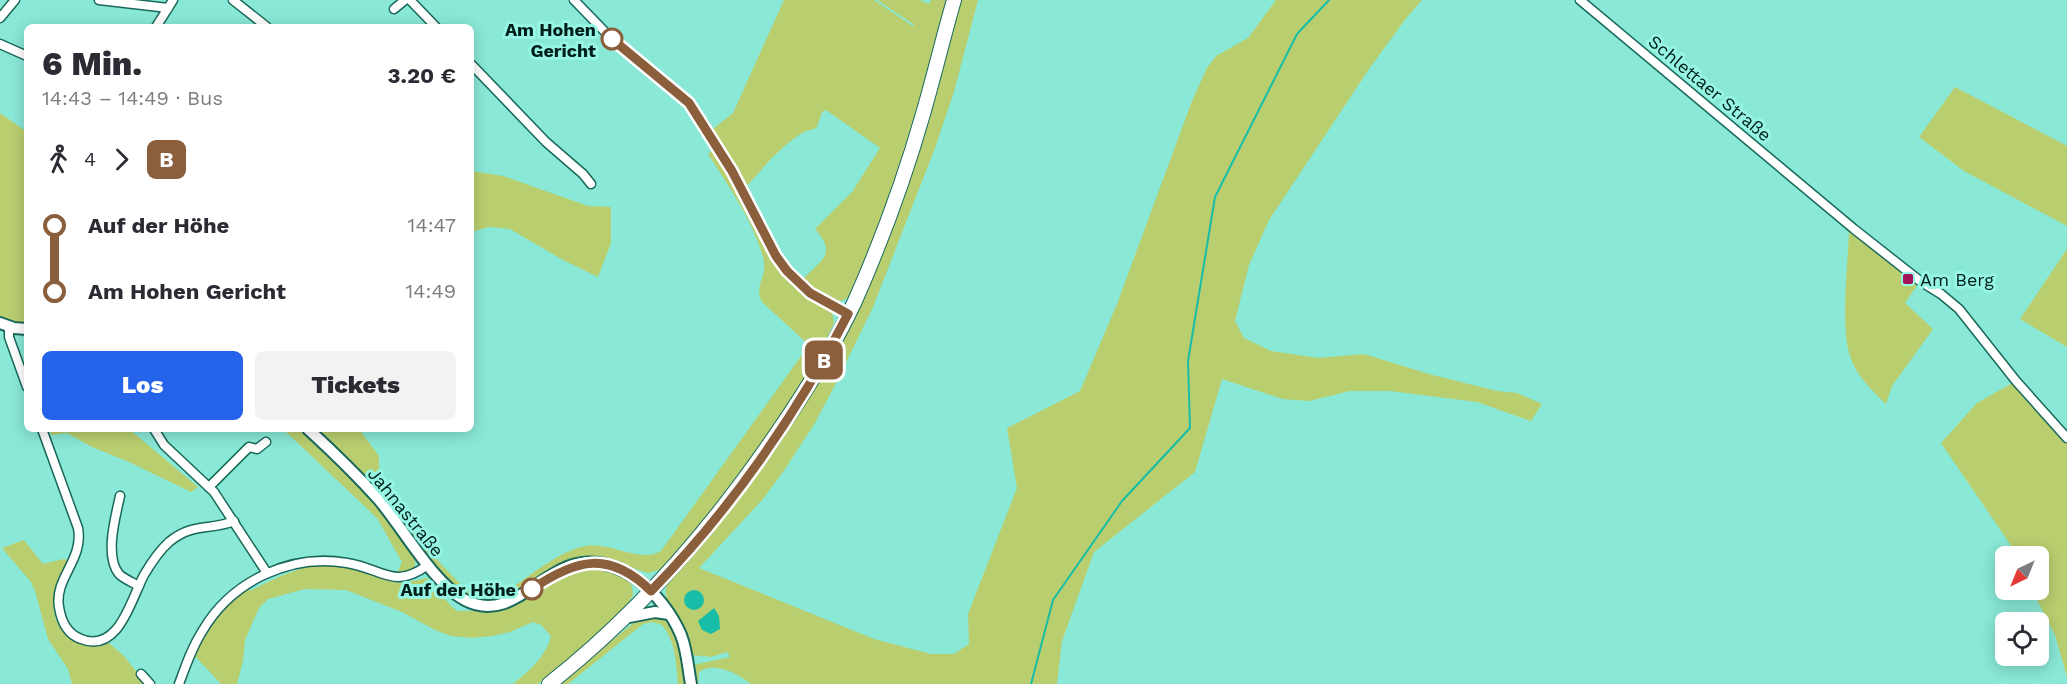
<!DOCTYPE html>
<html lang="de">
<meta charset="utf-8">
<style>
body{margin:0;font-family:"Work Sans",sans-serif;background:#f2f2f3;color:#2b2b33;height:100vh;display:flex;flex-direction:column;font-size:22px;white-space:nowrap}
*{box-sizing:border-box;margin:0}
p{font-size:20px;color:#7c7c81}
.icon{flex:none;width:33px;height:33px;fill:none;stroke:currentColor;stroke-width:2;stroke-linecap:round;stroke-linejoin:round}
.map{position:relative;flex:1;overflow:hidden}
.sheet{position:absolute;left:24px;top:24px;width:450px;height:408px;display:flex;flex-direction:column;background:#fff;border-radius:9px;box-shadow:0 3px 15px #0003}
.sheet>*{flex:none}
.badge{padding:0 12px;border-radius:9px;font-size:21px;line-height:39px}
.needle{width:39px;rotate:223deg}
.buttons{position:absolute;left:1995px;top:546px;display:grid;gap:12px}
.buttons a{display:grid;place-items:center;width:54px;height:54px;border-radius:9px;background:#fff;box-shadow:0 3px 15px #0003;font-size:30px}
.map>.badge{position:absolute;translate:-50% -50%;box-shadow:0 0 0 3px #fff}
.legs{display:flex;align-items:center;gap:9px;height:66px;padding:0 18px;font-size:20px}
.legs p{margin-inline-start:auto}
.summary{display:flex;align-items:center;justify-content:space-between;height:102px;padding:0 18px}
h1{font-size:33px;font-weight:800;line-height:45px}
.button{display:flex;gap:12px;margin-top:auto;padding:12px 18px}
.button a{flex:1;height:69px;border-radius:9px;background:#2563eb;color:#fff;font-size:24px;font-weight:800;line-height:69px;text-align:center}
.button a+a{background:#f2f2f3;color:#2b2b33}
ul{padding:0 18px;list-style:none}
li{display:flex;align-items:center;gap:21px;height:66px;font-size:22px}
li i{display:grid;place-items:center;width:9px;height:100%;margin:0 8px;background:currentColor}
li i::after{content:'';width:15px;height:15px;margin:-8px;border:4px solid;border-radius:50%;background:#fff}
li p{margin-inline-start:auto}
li:first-child i{background:linear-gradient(#0000 50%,currentColor 0)}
li:last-child i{background:linear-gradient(currentColor 50%,#0000 0)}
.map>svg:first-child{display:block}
.green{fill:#b9cf6f}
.water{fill:#17bda6}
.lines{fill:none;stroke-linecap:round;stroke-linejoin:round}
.stream{stroke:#17bda6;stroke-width:2}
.minor-casing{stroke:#19685c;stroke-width:11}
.tertiary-casing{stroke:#19685c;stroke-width:14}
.primary-casing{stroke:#19685c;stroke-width:16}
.minor{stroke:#fff;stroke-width:8}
.tertiary{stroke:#fff;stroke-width:10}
.primary{stroke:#fff;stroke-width:14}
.line-1-casing{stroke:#fff;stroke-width:14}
.line-1{stroke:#8b5e3c;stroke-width:9}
.stop-1-dot{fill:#fff;stroke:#8b5e3c;stroke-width:3}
.poi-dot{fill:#a31357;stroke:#96f6e3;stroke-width:2}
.labels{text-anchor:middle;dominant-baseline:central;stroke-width:6;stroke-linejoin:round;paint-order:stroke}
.stop-label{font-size:18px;font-weight:bold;fill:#011f1a;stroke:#96f6e3;text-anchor:end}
.street-label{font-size:18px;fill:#011f1a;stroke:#96f6e3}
.poi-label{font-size:18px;fill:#011f1a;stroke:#96f6e3;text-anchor:start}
</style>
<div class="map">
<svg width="2067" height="684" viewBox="0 0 2067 684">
<rect width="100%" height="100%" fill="#89e8d6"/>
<g class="green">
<path d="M784,0H874L914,27L913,24L877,0H920L929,4L931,0H948L918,112L889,202L849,297C833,309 814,290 802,280C821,260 838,255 815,229L852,192L880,148L826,110L822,112L817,127C813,130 808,130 804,132C780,146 764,167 746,187L713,129L733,113Z"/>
<path d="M960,0H978L954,92L935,148L873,307L836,383L815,423L785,469L763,499L699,568L874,639L931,654H954L969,644L968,614L1017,488L1007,428L1080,391L1117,304L1192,101L1207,68L1216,56L1248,38L1276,0H1422L1407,17L1369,69L1269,220L1249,265L1235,321L1244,338L1271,351L1318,358L1364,354L1429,374L1497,391L1517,393L1542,404L1531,421L1477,402L1390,391H1350L1309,401L1283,399L1222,379L1195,472L1094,552L1062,641L1057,684H751C738,674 715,661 699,672L698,684H678C676,664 676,642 662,625L653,622L643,624L568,684H557L640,618C644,618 650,616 655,617C676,619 681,651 684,667L730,657L727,652L711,657L691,655C684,639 660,600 667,584C701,544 732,503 763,461C794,418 823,376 848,330Z"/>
<polygon points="1955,87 2067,146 2067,226 1964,171 1919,137"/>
<polygon points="0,113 27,132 27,326 4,320 0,317"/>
<path d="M714,150L783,274L795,287L832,312L834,323L816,360L753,460L708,518L662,569L648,573L605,559L586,557L565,562L543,576L541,574L523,587V589C508,597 493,605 475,599C444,587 404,521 380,494C359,472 336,451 315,429H359L379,456V482L383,493C402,515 452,584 475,594C488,600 503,593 514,586C537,571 558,552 585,546C609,541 641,564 661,551L809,345L762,302C753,284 769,278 763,257C752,219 729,187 708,154Z"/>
<polygon points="471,171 503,176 588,206 611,207 611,243 598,277 563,260 510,229 489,227 471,232"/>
<path d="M1849,231L1920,281L1905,303L1933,329L1892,386L1886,404C1872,390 1856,376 1850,356C1840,326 1848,265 1849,231Z"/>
<polygon points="2067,249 2067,347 2020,319"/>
<polygon points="2016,381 2067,438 2067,677 2055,635 2032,590 2038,590 2038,556 2016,556 2010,544 1941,443 1977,403"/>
<polygon points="50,429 129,429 198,487 191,492 129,462 92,447 67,433 51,435"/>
<path d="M283,429H303L334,458L386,515L413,555C419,571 410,572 397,573L402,562L377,518Z"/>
<path d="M24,540L43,564L63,559L69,560C63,572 56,586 54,600C50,631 81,654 109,643L124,656L146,684H72L68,669L48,639L35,591L31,582L2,548Z"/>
<path d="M323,564L340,565L360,569L394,582L403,583L427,578L451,606L457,611H463L495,610L517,603L568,572L586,568L612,572L627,580L632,586L633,595L627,605L575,654L538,684H513C529,671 546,657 551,636L541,625L533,622L510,632L492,636L472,638L451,636L435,630L402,612L346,590L305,589L268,599L259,608L245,640L243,661L237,684H221L193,654C204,627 225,606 248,588L250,591C273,579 298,567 323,564Z"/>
</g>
<g class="water">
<circle cx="694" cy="600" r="10"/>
<polygon points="714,608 719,616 720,629 711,634 702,630 698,621"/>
</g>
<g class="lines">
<polyline class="stream" points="1031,684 1053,600 1122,501 1190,428 1188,361 1215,197 1297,34 1329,0"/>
<defs>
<g id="minor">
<polyline points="99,0 168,8"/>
<polyline points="233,0 267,27"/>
<polyline points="410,0 436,27"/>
<polyline points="574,0 608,35 689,103 732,171 776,256 787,271 810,293 848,314"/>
<polyline points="1580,0 1854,229 1920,281 1941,294 1959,309 2016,381 2067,438"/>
<polyline points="394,9 405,0"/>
<polyline points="0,18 15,0"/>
<polyline points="156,27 173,0"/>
<polyline points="0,44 27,56"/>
<polyline points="471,64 546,142 583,174 591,184"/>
<polyline points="9,327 9,337 27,387"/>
<path d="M42,429L78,528C84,560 54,578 59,607C61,620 67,634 81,639C119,654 131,599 144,575C151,563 159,551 169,542C193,522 210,531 234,521"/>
<polyline points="154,429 164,445 214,492 267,573"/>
<polyline points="209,487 249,447 257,449 266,442"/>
<path d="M120,496C116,515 104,556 119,574C124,579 132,582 139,586"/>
<polyline points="141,674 150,684"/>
<path d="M179,684C186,665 192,647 203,630C232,581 291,553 347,563C384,569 393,590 428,565"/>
</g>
<g id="tertiary">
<polyline points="0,323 14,328 27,329"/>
<path d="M308,429C333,452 357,475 379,500C403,528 433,583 465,600C505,621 533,581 567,567C616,548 663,593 681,635C687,650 688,668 691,684"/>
<polyline points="624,618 655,612 669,614"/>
</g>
<path id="primary" d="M549,684C638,614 713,527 777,433C806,391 833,348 855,301C882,240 905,177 923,114C934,76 943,38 954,0"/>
</defs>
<use href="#minor" class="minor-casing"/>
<use href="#tertiary" class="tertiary-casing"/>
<use href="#primary" class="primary-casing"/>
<use href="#minor" class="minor"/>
<use href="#tertiary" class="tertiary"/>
<use href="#primary" class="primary"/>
</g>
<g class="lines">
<defs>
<path id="line-1" d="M532,589C576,559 609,550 651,591C729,512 798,413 848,314L810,293L787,271L776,256L732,171L689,103L612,39"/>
</defs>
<use href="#line-1" class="line-1-casing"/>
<use href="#line-1" class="line-1"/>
</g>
<g class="stop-1-dot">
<circle cx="612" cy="39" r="10"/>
<circle cx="532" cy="589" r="10"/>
</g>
<rect class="poi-dot" x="1902" y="273" width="12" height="12" rx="3"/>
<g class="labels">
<g class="stop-label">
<text x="596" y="29">Am Hohen<tspan x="596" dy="21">Gericht</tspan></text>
<text x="516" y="589">Auf der Höhe</text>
</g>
<g class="street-label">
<text transform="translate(1710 88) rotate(40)">Schlettaer Straße</text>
<text transform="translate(406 512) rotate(51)">Jahnastraße</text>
</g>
<g class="poi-label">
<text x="1920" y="279">Am Berg</text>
</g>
</g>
</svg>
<div class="buttons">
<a><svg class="needle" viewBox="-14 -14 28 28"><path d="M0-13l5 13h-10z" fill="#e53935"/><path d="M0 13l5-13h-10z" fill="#7c7c81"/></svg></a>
<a><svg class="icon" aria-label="locate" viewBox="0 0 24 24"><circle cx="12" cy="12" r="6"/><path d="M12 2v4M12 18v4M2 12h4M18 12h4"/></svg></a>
</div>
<b class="badge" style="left:824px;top:360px;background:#8b5e3c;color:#fff">B</b>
<section class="sheet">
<div class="summary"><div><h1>6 Min.</h1><p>14:43 – 14:49 · Bus</p></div><b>3.20 €</b></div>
<div class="legs"><svg class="icon" aria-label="walk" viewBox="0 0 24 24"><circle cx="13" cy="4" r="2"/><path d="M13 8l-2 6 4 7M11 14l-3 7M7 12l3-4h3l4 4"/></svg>4<svg class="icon" aria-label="forward" viewBox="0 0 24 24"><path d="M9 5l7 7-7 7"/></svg><b class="badge" style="background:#8b5e3c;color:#fff">B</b></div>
<ul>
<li><i style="color:#8b5e3c"></i><b>Auf der Höhe</b><p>14:47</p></li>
<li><i style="color:#8b5e3c"></i><b>Am Hohen Gericht</b><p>14:49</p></li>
</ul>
<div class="button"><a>Los</a><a>Tickets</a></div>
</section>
</div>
